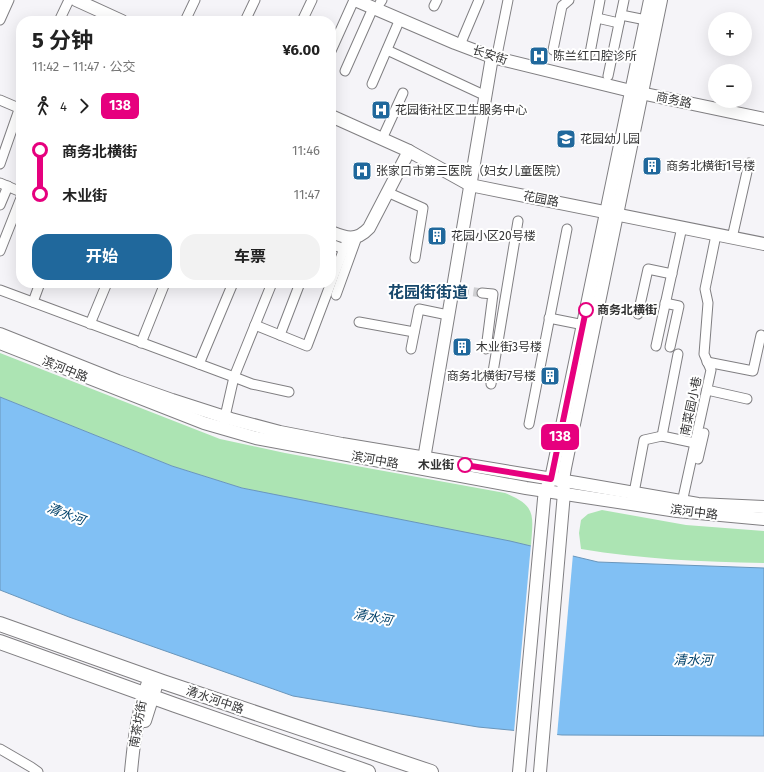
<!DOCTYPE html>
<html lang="zh">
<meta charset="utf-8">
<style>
body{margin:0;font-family:"Fira Sans","Noto Sans SC",sans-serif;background:#f2f2f2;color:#222;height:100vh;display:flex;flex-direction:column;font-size:15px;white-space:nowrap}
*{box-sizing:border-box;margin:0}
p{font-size:13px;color:#767676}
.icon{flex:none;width:22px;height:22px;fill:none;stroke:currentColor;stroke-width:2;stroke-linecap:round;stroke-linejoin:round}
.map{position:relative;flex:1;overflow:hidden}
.side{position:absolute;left:16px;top:16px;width:320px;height:272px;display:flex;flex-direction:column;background:#fff;border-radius:16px;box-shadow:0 4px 16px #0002}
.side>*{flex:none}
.badge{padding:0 8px;border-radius:6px;font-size:14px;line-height:26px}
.buttons{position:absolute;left:708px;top:12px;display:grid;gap:8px}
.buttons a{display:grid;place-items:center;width:44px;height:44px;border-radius:50%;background:#fff;box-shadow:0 4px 16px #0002;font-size:20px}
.map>.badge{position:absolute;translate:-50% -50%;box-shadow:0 0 0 2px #fff}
.legs{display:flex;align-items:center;gap:6px;height:44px;padding:0 16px;font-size:13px}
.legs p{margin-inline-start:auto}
.overview{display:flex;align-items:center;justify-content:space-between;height:68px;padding:0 16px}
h1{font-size:22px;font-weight:700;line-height:30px}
.button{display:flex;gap:8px;margin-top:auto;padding:8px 16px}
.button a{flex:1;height:46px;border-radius:16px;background:#20689c;color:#fff;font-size:16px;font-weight:700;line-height:46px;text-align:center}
.button a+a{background:#f2f2f2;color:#222}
ul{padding:0 16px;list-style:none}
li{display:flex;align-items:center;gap:14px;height:44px;font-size:15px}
li i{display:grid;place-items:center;width:6px;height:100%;margin:0 5px;background:currentColor}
li i::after{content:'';width:10px;height:10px;margin:-5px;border:3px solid;border-radius:50%;background:#fff}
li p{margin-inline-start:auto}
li:first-child i{background:linear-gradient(#0000 50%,currentColor 0)}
li:last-child i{background:linear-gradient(currentColor 50%,#0000 0)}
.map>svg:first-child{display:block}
.green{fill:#ace4b3}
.water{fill:#81c0f4;stroke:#6a96bb}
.pier{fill:#f5f4f8}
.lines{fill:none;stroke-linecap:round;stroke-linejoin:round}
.street-tunnel{stroke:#ceced1;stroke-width:9;stroke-dasharray:9 4.5;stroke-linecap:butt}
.street-casing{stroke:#807f82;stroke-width:11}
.secondary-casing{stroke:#807f82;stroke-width:14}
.primary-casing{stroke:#807f82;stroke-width:16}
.street{stroke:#fff;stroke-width:9}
.secondary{stroke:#fff;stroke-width:12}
.primary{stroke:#fff;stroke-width:14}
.line-1-casing{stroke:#fff;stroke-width:9}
.line-1{stroke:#e6007e;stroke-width:6}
.stop-1-dot{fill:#fff;stroke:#e6007e;stroke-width:2}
.labels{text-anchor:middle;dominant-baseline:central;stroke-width:4;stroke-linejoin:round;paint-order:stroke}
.street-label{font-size:12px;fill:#343435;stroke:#fff}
.poi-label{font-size:12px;fill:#343435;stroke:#fff;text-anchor:start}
.stop-label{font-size:12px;font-weight:bold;fill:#343435;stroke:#fff;text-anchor:start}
.water-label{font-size:13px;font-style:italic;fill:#00416a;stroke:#fff}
.district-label{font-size:16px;font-weight:bold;fill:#17486c;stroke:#fff}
</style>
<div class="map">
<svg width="764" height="772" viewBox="0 0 764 772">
<rect width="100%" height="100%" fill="#f5f4f8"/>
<g class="green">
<path d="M0,353L220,439L285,453L505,493C537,506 533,515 531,546L242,488L172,466L0,397Z"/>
<path d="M602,510L686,525L764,531V563C703,562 641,559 581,549L579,533L581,520L588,514Z"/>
</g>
<polygon class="water" points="0,397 172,466 242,488 510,541 598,562 764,568 764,736 562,735 478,727 293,696 69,617 0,590"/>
<polygon class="pier" points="531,544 573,554 557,736 514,732"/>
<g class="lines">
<polyline class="street-tunnel" points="460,290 482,293"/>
<defs>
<g id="street">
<polyline points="380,3 382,0"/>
<polyline points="434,6 437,0"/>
<polyline points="621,15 651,21"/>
<polyline points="597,18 619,23"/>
<polyline points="0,20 9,0"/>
<polyline points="59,21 69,0"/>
<polyline points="185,21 195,0"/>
<polyline points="245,21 255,0"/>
<polyline points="302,21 312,0"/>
<polyline points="460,45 479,0"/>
<polyline points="387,50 486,96"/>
<polyline points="498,50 508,0"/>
<polyline points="553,50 562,6 569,0"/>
<polyline points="331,51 354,0"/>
<polyline points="590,53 600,0"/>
<polyline points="345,71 373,8"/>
<polyline points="608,76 624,0"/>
<polyline points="372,84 400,19"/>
<polyline points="0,100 21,109"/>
<polyline points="382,139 403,93"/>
<polyline points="0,164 21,104"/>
<polyline points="0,183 21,192"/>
<polyline points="387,192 423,208 415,258"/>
<polyline points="0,205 8,186"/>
<polyline points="732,238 749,163"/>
<polyline points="331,244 344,249"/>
<polyline points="0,251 21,198"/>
<polyline points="0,290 234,377 272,283"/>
<polyline points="482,293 493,294 486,349"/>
<polyline points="336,295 357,237"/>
<polyline points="33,302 40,283"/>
<polyline points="665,303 679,306 670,347"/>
<polyline points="638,314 648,269 672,274"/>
<polyline points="549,318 589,326"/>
<polyline points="359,322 414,332"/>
<polyline points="90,324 107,283"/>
<polyline points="255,325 307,346 348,238"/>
<polyline points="280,335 300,283"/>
<polyline points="141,343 165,283"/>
<polyline points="656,346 682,227"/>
<polyline points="411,349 419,309 448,315"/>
<polyline points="707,362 753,371 761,335"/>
<polyline points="199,364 233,283"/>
<polyline points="491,384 518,221"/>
<polyline points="707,390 747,399"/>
<polyline points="224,421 234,377 252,384 289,392"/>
<polyline points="529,424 567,229"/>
<polyline points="662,436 678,354"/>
<polyline points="698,459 704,433"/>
<polyline points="633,498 644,440 662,436 695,443"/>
<polyline points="681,507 711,370 704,354 708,303 705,289 716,235"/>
<polyline points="0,749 31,767 38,772"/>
</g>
<g id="secondary">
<polyline points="76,0 122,21"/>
<polyline points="355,0 455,43 492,57 631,91 764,119"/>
<polyline points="0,7 3,0"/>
<polyline points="331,116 409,151 470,185 764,244"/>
<path d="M331,232C346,238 356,242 369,228L409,151"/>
<polyline points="0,334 118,381 172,400 231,419 280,432 342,444 577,483 698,504 764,507"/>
<polyline points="0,343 204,423 256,438 526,488 677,511 764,519"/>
<polyline points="423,465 492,57"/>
<polyline points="145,721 158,680"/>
<path d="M131,772C134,739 138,708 150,677"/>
<polyline points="519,772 544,499 545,491 551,479 650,0"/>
<polyline points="540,772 564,493 563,480 565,468 661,0"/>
</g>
<g id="primary">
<polyline points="0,624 163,682 431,772"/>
<polyline points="0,642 175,705 368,772"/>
</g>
</defs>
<use href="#street" class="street-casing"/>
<use href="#secondary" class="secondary-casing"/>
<use href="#primary" class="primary-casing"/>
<use href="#street" class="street"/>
<use href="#secondary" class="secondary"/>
<use href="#primary" class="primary"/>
</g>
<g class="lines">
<defs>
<polyline id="line-1" points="465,465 551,479 586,310"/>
</defs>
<use href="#line-1" class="line-1-casing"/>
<use href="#line-1" class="line-1"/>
</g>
<defs>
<symbol id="hospital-square" viewBox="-11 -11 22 22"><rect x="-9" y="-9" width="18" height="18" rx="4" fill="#20689c" stroke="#fff"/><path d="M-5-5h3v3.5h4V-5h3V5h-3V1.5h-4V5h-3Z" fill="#fff"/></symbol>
<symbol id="school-square" viewBox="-11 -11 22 22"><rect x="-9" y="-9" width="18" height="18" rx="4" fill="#20689c" stroke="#fff"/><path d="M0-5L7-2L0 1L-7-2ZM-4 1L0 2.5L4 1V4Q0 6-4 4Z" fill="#fff"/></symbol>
<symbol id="building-square" viewBox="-11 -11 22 22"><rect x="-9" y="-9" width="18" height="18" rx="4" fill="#20689c" stroke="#fff"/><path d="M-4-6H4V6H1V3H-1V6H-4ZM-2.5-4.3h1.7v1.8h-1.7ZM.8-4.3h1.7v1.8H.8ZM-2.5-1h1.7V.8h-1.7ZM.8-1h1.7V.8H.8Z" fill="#fff"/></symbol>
</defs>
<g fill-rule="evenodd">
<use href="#hospital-square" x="528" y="45" width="22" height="22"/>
<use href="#hospital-square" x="370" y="99" width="22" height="22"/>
<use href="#school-square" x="555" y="128" width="22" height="22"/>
<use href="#building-square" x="641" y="155" width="22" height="22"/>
<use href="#hospital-square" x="351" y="160" width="22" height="22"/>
<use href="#building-square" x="426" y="225" width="22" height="22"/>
<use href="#building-square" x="451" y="336" width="22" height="22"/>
<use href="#building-square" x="539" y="365" width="22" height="22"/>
</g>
<g class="stop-1-dot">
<circle cx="586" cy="310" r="7"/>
<circle cx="465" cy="465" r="7"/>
</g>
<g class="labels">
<g class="street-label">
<text transform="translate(490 55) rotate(18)">长安街</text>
<text transform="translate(674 100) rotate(12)">商务路</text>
<text transform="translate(541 199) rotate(11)">花园路</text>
<text transform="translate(65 369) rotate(22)">滨河中路</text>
<text transform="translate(691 406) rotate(-78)">南菜园小巷</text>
<text transform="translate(375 460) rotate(10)">滨河中路</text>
<text transform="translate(694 512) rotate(7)">滨河中路</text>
<text transform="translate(215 700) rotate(19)">清水河中路</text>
<text transform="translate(138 724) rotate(-80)">南茶坊街</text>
</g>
<g class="poi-label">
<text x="553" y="56">陈兰红口腔诊所</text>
<text x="395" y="110">花园街社区卫生服务中心</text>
<text x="580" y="139">花园幼儿园</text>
<text x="666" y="166">商务北横街1号楼</text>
<text x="376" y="171">张家口市第三医院（妇女儿童医院）</text>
<text x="451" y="236">花园小区20号楼</text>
<text x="476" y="347">木业街3号楼</text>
<text x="536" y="376" text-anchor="end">商务北横街7号楼</text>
</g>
<g class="stop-label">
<text x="597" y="310">商务北横街</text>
<text x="454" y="465" text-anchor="end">木业街</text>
</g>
<g class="water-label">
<text transform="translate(66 514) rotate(21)">清水河</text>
<text transform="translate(373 617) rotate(11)">清水河</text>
<text transform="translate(693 660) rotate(1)">清水河</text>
</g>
<g class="district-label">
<text x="428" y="292">花园街街道</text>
</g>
</g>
</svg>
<div class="buttons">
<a>+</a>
<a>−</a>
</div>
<b class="badge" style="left:560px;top:437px;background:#e6007e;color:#fff">138</b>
<section class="side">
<div class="overview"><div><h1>5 分钟</h1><p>11:42 – 11:47 · 公交</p></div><b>¥6.00</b></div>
<div class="legs"><svg class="icon" aria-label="walk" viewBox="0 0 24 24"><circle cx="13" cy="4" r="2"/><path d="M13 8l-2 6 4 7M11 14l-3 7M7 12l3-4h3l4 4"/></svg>4<svg class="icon" aria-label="forward" viewBox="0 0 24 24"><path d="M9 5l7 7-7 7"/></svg><b class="badge" style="background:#e6007e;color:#fff">138</b></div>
<ul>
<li><i style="color:#e6007e"></i><b>商务北横街</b><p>11:46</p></li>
<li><i style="color:#e6007e"></i><b>木业街</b><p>11:47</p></li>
</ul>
<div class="button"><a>开始</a><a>车票</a></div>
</section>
</div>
